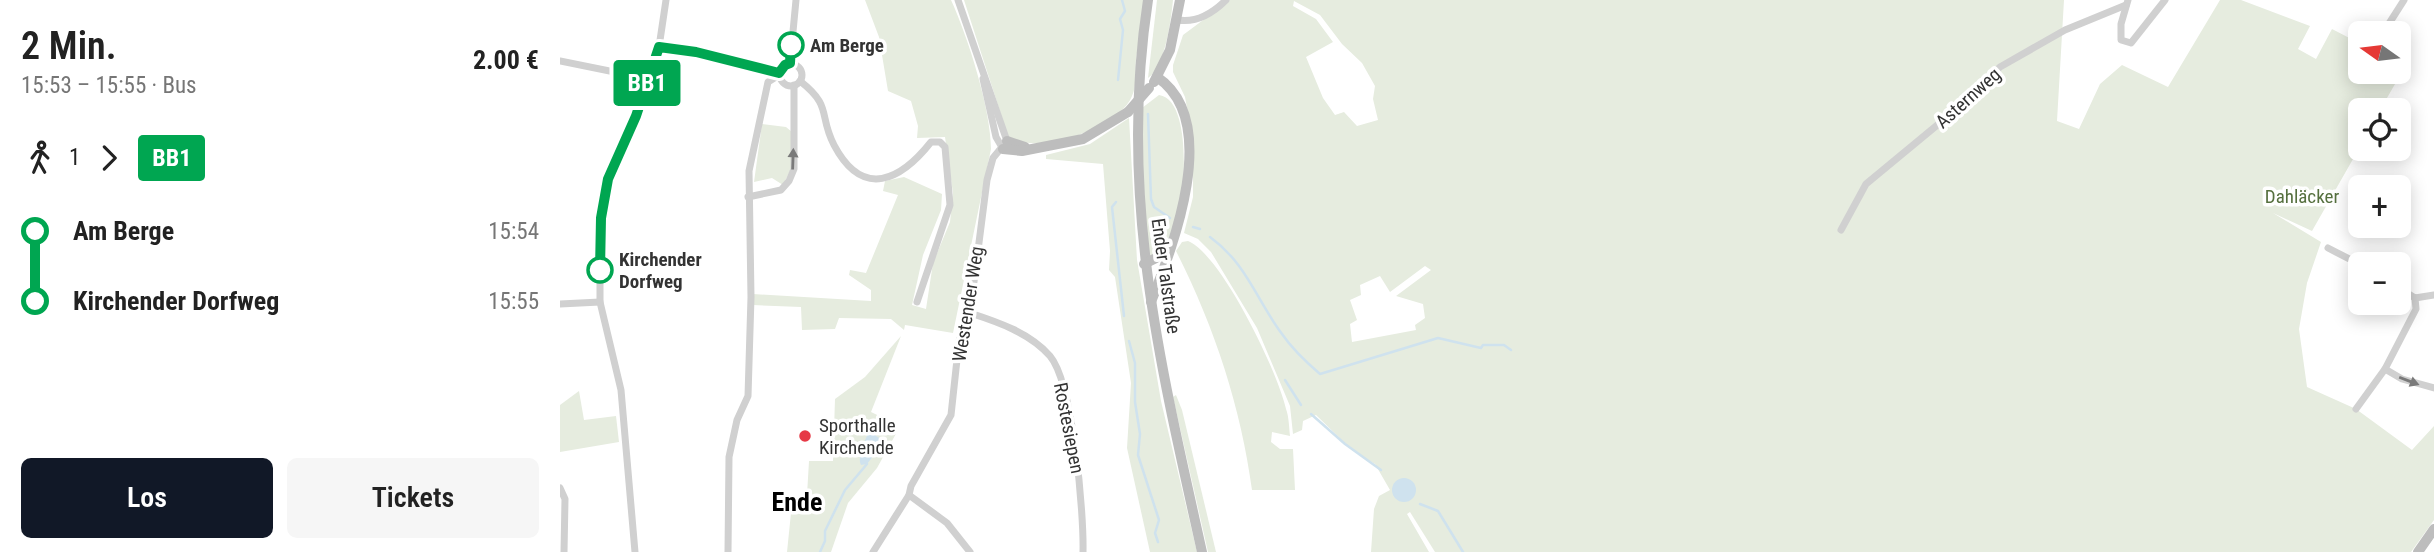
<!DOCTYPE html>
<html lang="de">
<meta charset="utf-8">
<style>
body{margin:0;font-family:"Roboto Condensed",sans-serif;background:#f6f6f6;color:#222;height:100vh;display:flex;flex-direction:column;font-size:26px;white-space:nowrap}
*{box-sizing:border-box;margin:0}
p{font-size:23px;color:#767676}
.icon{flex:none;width:38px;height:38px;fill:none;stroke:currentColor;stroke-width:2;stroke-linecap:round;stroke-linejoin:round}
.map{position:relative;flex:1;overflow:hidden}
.drawer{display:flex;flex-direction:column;background:#fff;width:560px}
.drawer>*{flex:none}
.badge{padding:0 14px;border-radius:5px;font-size:24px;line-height:46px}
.needle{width:46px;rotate:284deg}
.controls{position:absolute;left:1788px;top:21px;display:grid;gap:14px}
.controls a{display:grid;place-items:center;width:63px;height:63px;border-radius:10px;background:#fff;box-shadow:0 4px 18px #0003;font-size:35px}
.map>.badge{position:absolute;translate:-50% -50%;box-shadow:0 0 0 4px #fff}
.legs{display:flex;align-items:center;gap:10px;height:77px;padding:0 21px;font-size:23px}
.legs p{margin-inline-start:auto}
.headline{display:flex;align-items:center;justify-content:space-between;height:119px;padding:0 21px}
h1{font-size:38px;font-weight:600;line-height:52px}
.action{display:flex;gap:14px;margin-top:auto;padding:14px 21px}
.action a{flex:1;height:80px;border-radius:10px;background:#111827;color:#fff;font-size:28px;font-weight:600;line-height:80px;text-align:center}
.action a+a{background:#f6f6f6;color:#222}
ul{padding:0 21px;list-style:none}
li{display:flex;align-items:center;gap:24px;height:70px;font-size:26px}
li i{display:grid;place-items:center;width:10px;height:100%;margin:0 9px;background:currentColor}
li i::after{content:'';width:18px;height:18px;margin:-9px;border:5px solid;border-radius:50%;background:#fff}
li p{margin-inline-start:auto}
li:first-child i{background:linear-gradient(#0000 50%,currentColor 0)}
li:last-child i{background:linear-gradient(currentColor 50%,#0000 0)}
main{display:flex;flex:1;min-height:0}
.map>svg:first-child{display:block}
.green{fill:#e6ecdf;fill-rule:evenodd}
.water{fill:#cfe2ee}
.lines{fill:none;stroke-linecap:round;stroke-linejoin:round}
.stream{stroke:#cfe2ee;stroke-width:2.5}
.street{stroke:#d0d0d0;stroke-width:7}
.secondary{stroke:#bdbdbd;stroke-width:10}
.secondary-bridge{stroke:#bdbdbd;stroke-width:10}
.oneway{fill:#7a7a7a}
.line-1-casing{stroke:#fff;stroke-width:16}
.line-1{stroke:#00a651;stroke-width:10}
.stop-1-dot{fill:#fff;stroke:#00a651;stroke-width:3.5}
.poi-dot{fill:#e63946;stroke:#fff;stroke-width:2.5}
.labels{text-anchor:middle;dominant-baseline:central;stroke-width:7;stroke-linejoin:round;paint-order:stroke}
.stop-label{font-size:19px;font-weight:bold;fill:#333;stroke:#fff;text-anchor:start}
.street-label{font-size:19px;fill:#333;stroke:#fff}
.park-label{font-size:19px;fill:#56703f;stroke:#fff}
.poi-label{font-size:19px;fill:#333;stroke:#fff;text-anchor:start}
.district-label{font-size:26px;font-weight:bold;fill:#000;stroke:#fff}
</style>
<main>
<section class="drawer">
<div class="headline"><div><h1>2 Min.</h1><p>15:53 – 15:55 · Bus</p></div><b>2.00 €</b></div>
<div class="legs"><svg class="icon" aria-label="walk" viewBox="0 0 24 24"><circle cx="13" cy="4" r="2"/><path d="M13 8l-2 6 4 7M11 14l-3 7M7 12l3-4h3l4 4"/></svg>1<svg class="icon" aria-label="forward" viewBox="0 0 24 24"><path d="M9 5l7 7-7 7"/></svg><b class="badge" style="background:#00a651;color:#fff">BB1</b></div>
<ul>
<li><i style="color:#00a651"></i><b>Am Berge</b><p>15:54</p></li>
<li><i style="color:#00a651"></i><b>Kirchender Dorfweg</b><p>15:55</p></li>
</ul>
<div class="action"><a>Los</a><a>Tickets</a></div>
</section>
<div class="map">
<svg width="1874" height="552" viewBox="0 0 1874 552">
<rect width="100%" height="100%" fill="#fff"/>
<g class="green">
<path d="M305,0H391C408,37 431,110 431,149L393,333L345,325L344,330L331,319L279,318L275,329L242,330L241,307L193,305V294L311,301V290L289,275L290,270L306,273L338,195L323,191L325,181L344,177L382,194L381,210L363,255L352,305L366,309L373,263L390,222L393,193L385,137L357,138L358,126L351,101L328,91L319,37Z"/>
<path d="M404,0H585C582,20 579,39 576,59C575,70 577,86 572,96C560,128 475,157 448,136Z"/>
<path d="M597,0H613C611,20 605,67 588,78Z"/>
<path d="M670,0H1504L1497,121L1519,129L1540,84L1562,65L1608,87L1660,0H1681L1750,26L1738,49L1756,59L1772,29L1801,44V72H1842L1820,110H1801V145L1752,231L1713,213L1761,242L1747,283L1739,329L1747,387L1796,409L1852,450L1874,426V520L1851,552H875L850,512L847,514L869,552H811L814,509L819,496L830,490L815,464L792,450L756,415L743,421L742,430L733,434L730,406L697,328L651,252L638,239L624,233L633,197V139L625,97L613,72V65L623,35ZM734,1L760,15L782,44L802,63L815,86L813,99L818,120L797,126L784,112L775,115L763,98L746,57L773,42L756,19L733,6ZM865,266L871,270L836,296L863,304L865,318L855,325L856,330L792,342L790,324L797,320L790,300L801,295L800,285L820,276L830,292Z"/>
<path d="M599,95C628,99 625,171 622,193C621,207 615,223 610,235C606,245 596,252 589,260L581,151L582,108Z"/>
<polygon points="569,118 577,260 601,401 637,552 590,552 567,448 571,383 555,277 549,270 550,251 543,164 486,159 486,155 530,144"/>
<polygon points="202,124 226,127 232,132 231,169 223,185 212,178 194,182"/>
<path d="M628,241C661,254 718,372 726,409C729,417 729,427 730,436L712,432L711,442L720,449H733L735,490H692C681,407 654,326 616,251L622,242Z"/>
<polygon points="341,336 311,412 336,424 333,430 338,430 317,468 288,503 271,552 227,552 231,513 246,512 249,461 273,461 275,399 305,377"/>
<polygon points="19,391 24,420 56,416 59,442 0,452 0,405"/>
<polygon points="616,395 622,410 656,552 648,552 613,397"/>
</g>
<g class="water">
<path d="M312,433L319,438L320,447L307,464L301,465C297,458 304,442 308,434Z"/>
<circle cx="844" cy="490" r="12"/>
</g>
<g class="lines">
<g class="stream">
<polyline points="558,80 563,30 560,19 565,11 562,0"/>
<polyline points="588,114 591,199 594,207 610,218"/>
<polyline points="556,202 552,207 564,316"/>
<polyline points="633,227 640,229"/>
<path d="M650,237C687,264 696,299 722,334C733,350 746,362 760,374L878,338L921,348L923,345H944L951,350"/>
<polyline points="569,341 575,363 575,402 580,434 578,455 599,520 595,533 598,542"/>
<polyline points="725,380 741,405"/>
<polyline points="751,414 785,444 821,470"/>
<polyline points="860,504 878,511 903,552"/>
<polyline points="260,552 265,541 265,531 285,490 307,464"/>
</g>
<g class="street">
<polyline points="398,0 447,141 433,158 427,180 410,313 399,341 391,415 351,486 349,495 387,523 410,552"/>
<polyline points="1568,0 1561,24 1561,40 1571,43 1605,0"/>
<path d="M618,20C637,23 653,13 666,0"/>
<polyline points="1823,33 1844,0"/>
<polyline points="99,47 136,52 219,73"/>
<polyline points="0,61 89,79"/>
<polyline points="230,63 236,0"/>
<circle cx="231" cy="75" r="11"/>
<polyline points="423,79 436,137 443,149"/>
<path d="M240,81C273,107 258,114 274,145C303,200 341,180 371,142H380L385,147L390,205L357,302"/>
<polyline points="188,197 221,190 229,181 234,169 234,85"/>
<polyline points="1281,230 1306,184 1387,117 1440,67 1505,30 1566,5"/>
<polyline points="1768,248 1801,265"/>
<polyline points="1839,288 1855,298"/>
<polyline points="1855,298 1874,295"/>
<polyline points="0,304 40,302"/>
<path d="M410,313C438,322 470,333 490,356C513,383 524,514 523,552"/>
<polyline points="1825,369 1842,379 1874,388"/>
<polyline points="1796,409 1825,369 1856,309 1855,298"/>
<polyline points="0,488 5,499 4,552"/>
<polyline points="75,552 61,390 40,302 40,230 48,179 89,79 99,47 106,0"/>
<polyline points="168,552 169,457 177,420 188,396 191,297 189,171 208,82 219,75"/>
<polyline points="313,552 349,495"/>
</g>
<g class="secondary">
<path d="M588,0C558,195 600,363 642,552"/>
<polyline points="594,82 610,50 620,0"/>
<polyline points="447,141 465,147"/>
<polyline points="443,149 462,151 523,139 568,112"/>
<polyline points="584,264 596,258 611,243"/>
<path d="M591,302C613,246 662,121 597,77"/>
<polyline points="1858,552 1874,529"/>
</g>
<polyline class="secondary-bridge" points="568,112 589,88"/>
</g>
<defs><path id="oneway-solid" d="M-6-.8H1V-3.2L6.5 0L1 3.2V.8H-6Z" transform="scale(1.75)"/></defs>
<g class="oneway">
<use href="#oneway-solid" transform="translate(233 159) rotate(-88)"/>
<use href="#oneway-solid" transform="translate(1849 381) rotate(21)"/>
</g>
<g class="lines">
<defs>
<polyline id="line-1" points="40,270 41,218 48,179 76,116 99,47 136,52 219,73 225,65 230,63 231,45"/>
</defs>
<use href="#line-1" class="line-1-casing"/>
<use href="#line-1" class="line-1"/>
</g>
<g class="stop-1-dot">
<circle cx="231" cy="45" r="12"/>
<circle cx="40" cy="270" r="12"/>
</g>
<circle class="poi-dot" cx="245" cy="436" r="7"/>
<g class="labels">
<g class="stop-label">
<text x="250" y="45">Am Berge</text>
<text x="59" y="259">Kirchender<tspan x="59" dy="22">Dorfweg</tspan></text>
</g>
<g class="street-label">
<text transform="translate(1408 98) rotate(-42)">Asternweg</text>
<text transform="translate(606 276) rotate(82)">Ender Talstraße</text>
<text transform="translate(408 304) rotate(-81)">Westender Weg</text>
<text transform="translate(509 428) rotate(79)">Rostesiepen</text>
</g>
<g class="park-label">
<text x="1742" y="196">Dahläcker</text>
</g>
<g class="poi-label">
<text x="259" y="425">Sporthalle<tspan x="259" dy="22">Kirchende</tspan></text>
</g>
<g class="district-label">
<text x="237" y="502">Ende</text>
</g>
</g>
</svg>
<div class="controls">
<a><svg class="needle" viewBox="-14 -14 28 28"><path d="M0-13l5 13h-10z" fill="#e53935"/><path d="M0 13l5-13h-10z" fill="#767676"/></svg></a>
<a><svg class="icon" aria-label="locate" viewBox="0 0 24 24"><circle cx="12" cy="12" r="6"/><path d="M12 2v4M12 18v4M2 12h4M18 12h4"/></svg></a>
<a>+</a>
<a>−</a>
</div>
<b class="badge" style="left:87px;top:83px;background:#00a651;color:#fff">BB1</b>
</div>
</main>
